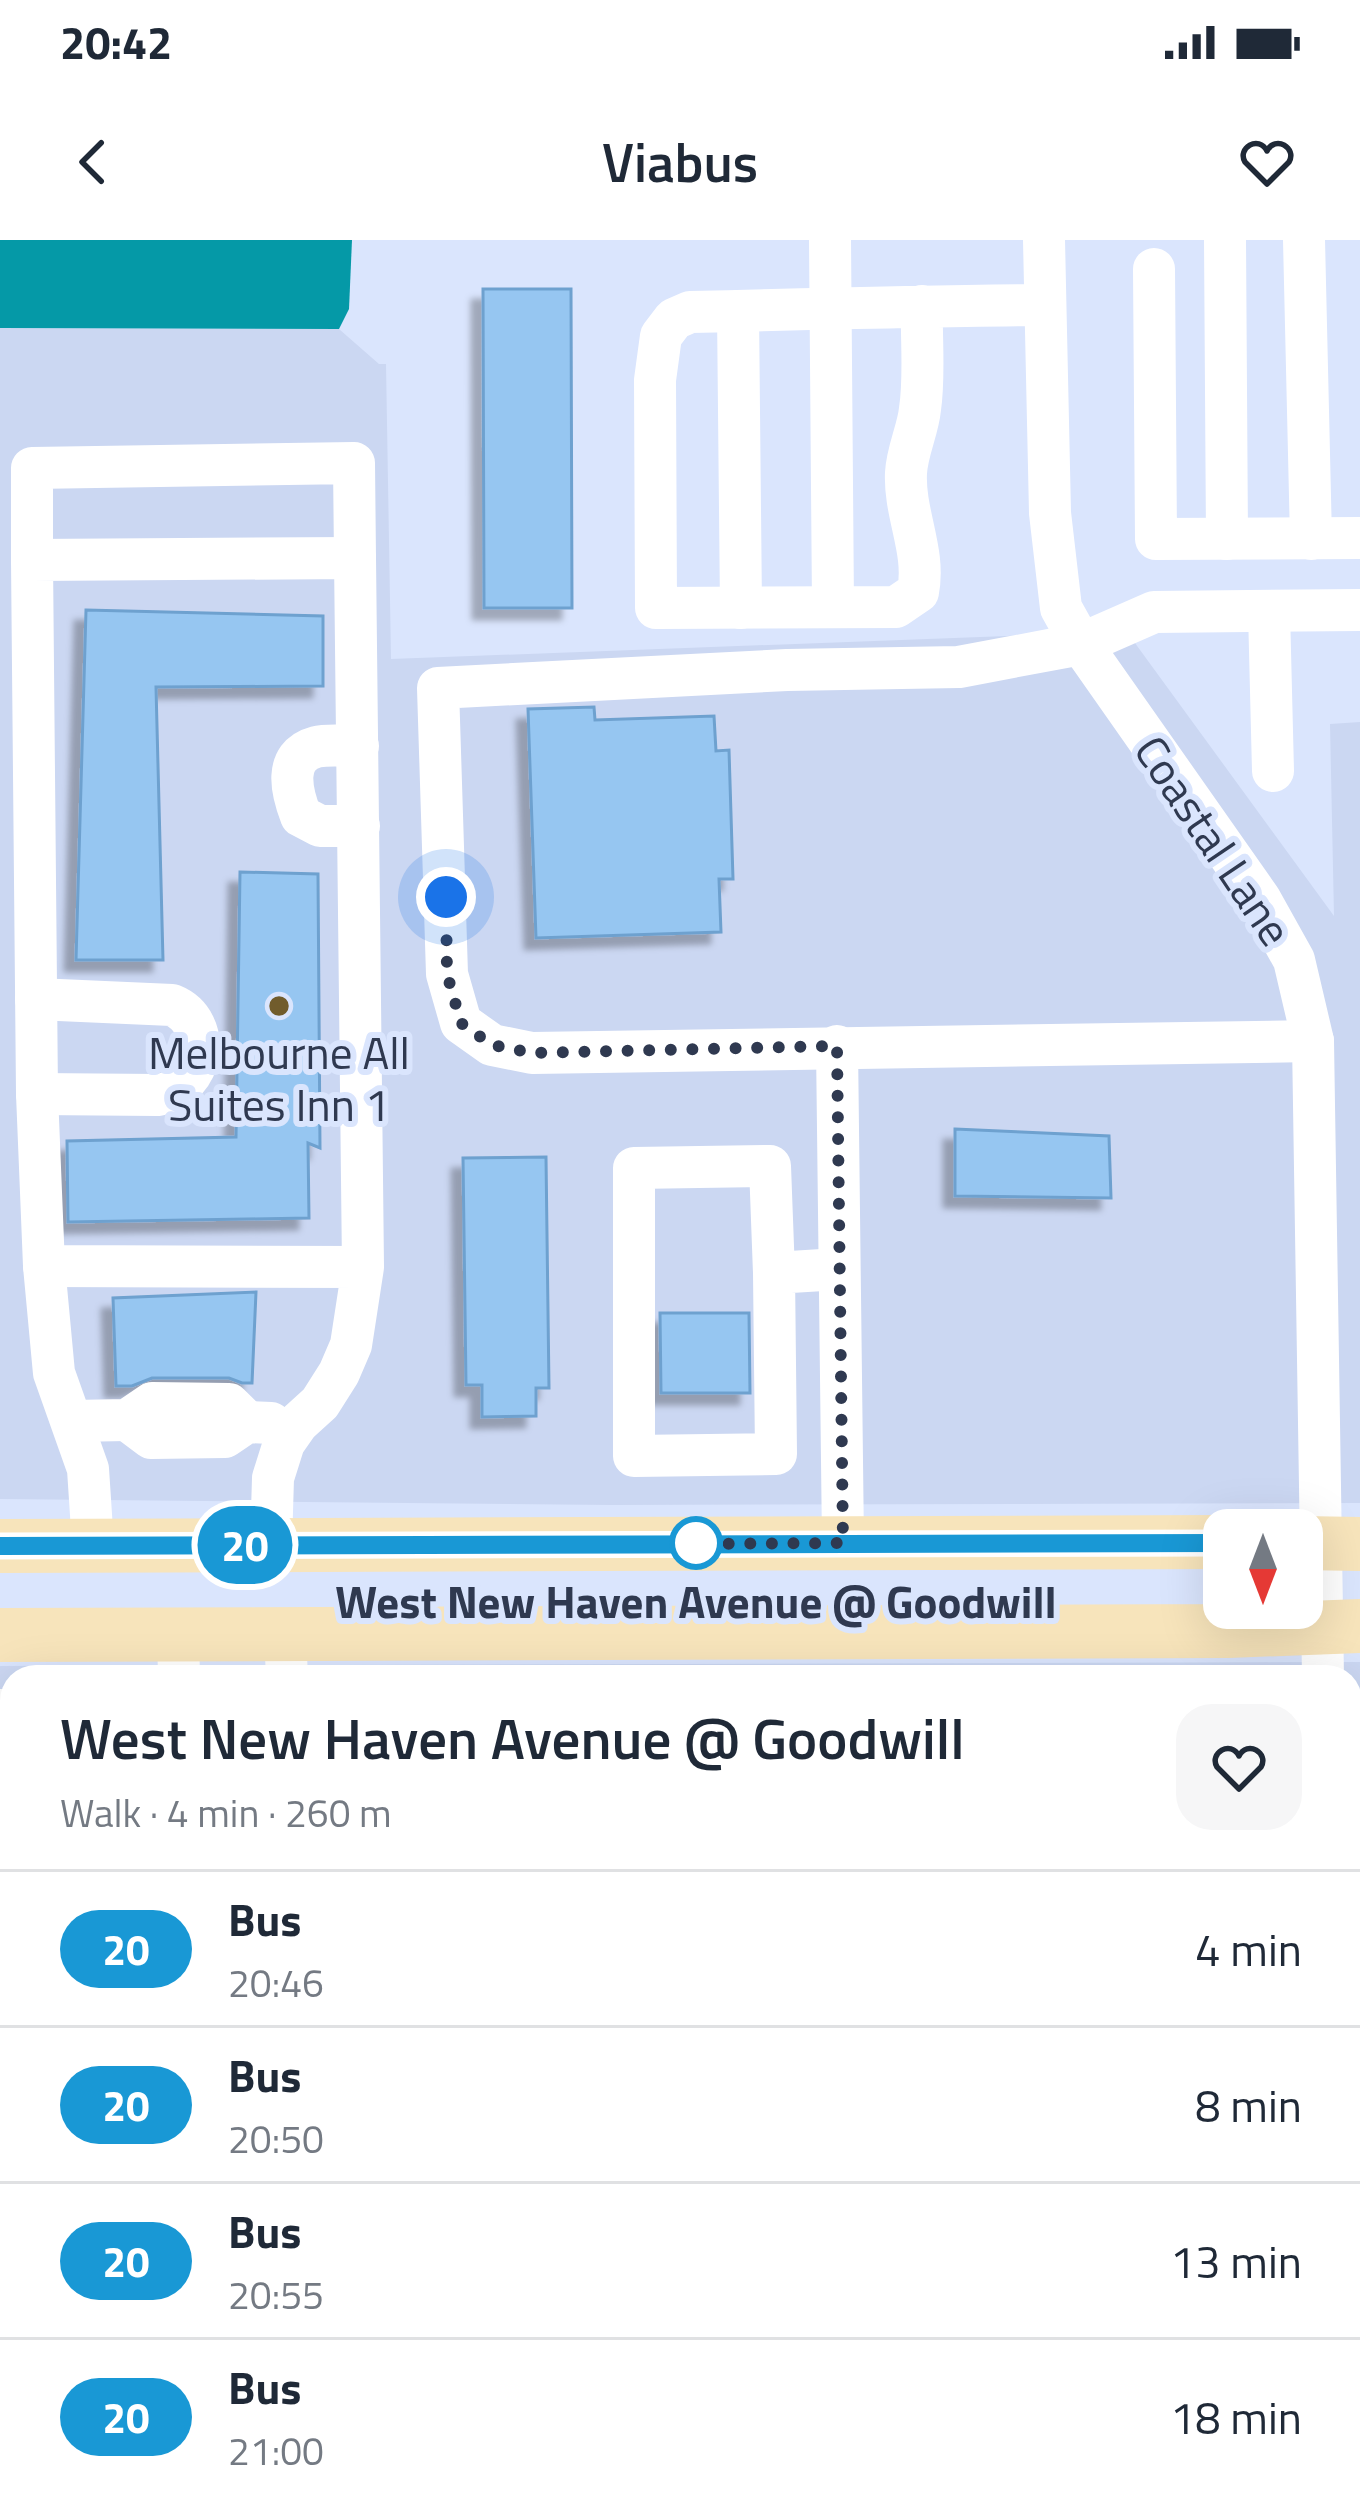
<!DOCTYPE html>
<meta charset="utf-8">
<style>
body{margin:0;font-family:"Titillium Web",sans-serif;background:#f6f6f7;color:#1f2937;height:100vh;display:flex;flex-direction:column;font-size:45px;white-space:nowrap}
*{box-sizing:border-box;margin:0}
p{font-size:39px;color:#747a83}
.icon{flex:none;width:66px;height:66px;fill:none;stroke:currentColor;stroke-width:2;stroke-linecap:round;stroke-linejoin:round}
.map{position:relative;flex:1;overflow:hidden}
.drawer{position:absolute;left:0px;top:1425px;width:1362px;height:855px;display:flex;flex-direction:column;background:#fff;border-radius:36px 36px 0 0;box-shadow:0 12px 48px #0002}
.drawer>*{flex:none}
.badge{padding:0 24px;border-radius:39px;font-size:42px;line-height:78px}
.needle{width:78px;rotate:180deg}
.buttons{position:absolute;left:1203px;top:1269px;display:grid;gap:24px}
.buttons a{display:grid;place-items:center;width:120px;height:120px;border-radius:24px;background:#fff;box-shadow:0 12px 48px #0002;font-size:60px}
.you{position:absolute;width:60px;height:60px;margin:-30px;border:9px solid #fff;border-radius:50%;background:#1a73e8;box-shadow:0 0 0 18px #1a73e833}
.map>.badge{position:absolute;translate:-50% -50%;box-shadow:0 0 0 6px #fff}
.round{display:grid;place-items:center;flex:none;width:126px;height:126px;border-radius:36px;background:#f6f6f7}
.head{display:flex;align-items:center;justify-content:space-between;height:204px;padding:0 60px}
h1{font-size:57px;font-weight:600;line-height:90px}
ul{padding:0;list-style:none}
li{display:flex;align-items:center;gap:36px;height:156px;padding:0 60px;border-top:3px solid #e0e1e3}
li div{flex:1}
li b{display:block;font-size:45px}
li em{font-style:normal}
li .badge{min-width:132px;font-weight:700;text-align:center}
.status{display:flex;justify-content:space-between;align-items:center;height:84px;padding:0 60px;background:#fff;direction:ltr}
.status svg{height:33px;fill:currentColor}
header{display:flex;justify-content:space-between;align-items:center;height:156px;padding:0 60px;background:#fff;font-size:54px;font-weight:600}
.map>svg:first-child{display:block}
.built{fill:#cbd7f2}
.green{fill:#e99eeb}
.water{fill:#0599a7}
.building{fill:#96c6f1;stroke:#6ea1cf;stroke-width:3;filter:url(#shadow)}
.lines{fill:none;stroke-linecap:round;stroke-linejoin:round}
.minor{stroke:#fff;stroke-width:42}
.major{stroke:#f7e4bb;stroke-width:54}
.line-casing{stroke:#fff;stroke-width:27}
.line{stroke:#1998d5;stroke-width:18}
.walk{stroke:#2f3950;stroke-width:12;stroke-dasharray:0 21.6}
.poi-dot{fill:#715c2c;stroke:#dae5fd;stroke-width:4.5}
.stop-dot{fill:#fff;stroke:#1998d5;stroke-width:6}
.labels{text-anchor:middle;dominant-baseline:central;stroke-width:12;stroke-linejoin:round;paint-order:stroke}
.street-label{font-size:45px;fill:#2f3950;stroke:#dae5fd}
.poi-label{font-size:45px;fill:#2f3950;stroke:#dae5fd}
.stop-label{font-size:45px;font-weight:bold;fill:#2f3950;stroke:#dae5fd}
</style>
<div class="status"><b>20:42</b><svg viewBox="0 0 49 12"><path d="M0 12V9h3v3zM5 12V6h3v6zM10 12V3h3v9zM15 12V0h3v12zM26 1h20v11H26zM47 4h2v5h-2z"/></svg></div>
<header><svg class="icon" aria-label="back" viewBox="0 0 24 24"><path d="M15 5l-7 7 7 7"/></svg>Viabus<svg class="icon" aria-label="heart" viewBox="0 0 24 24"><path d="M12 20l-8-8c-3-5 5-10 8-4 3-6 11-1 8 4z"/></svg></header>
<div class="map">
<svg width="1360" height="2279" viewBox="0 0 1360 2279">
<defs>
<filter id="shadow"><feDropShadow dx="-11" dy="11" stdDeviation="3" flood-color="#0004"/></filter>
</defs>
<rect width="100%" height="100%" fill="#dae5fd"/>
<g class="built">
<polygon points="0,88 339,89 379,124 386,124 391,419 1007,396 1124,388 1334,676 1330,484 1360,482 1360,1263 612,1265 0,1259"/>
<polygon points="1360,1422 1360,2279 829,2279 829,2268 1350,2268 1350,1437 12,1437 12,2045 0,2045 0,1426"/>
</g>
<rect class="green" x="416" y="2268" width="413" height="11"/>
<polygon class="water" points="0,0 352,0 349,69 339,89 0,88"/>
<g class="building">
<polygon points="483,49 571,49 572,368 484,368"/>
<polygon points="86,370 323,376 323,446 156,447 163,720 76,720"/>
<polygon points="594,467 595,480 714,476 716,511 729,510 733,639 719,639 721,692 536,698 528,469"/>
<polygon points="240,632 318,634 320,908 308,903 309,978 68,982 67,901 236,897"/>
<polygon points="955,889 1109,896 1111,958 955,956"/>
<polygon points="546,917 549,1148 536,1148 536,1176 482,1177 482,1145 466,1145 463,918"/>
<polygon points="256,1052 252,1143 242,1143 229,1138 152,1138 132,1146 116,1146 113,1058"/>
<polygon points="660,1073 749,1073 750,1153 661,1153"/>
</g>
<g class="lines">
<g class="minor">
<polyline points="830,0 833,367"/>
<polyline points="1044,0 1050,273 1061,368 1081,404 1260,659 1294,720 1313,801 1323,1437"/>
<polyline points="1225,0 1227,299"/>
<polyline points="1304,0 1311,299"/>
<polyline points="1154,29 1156,299 1360,298"/>
<path d="M922,66C921,100 925,136 920,169C918,190 907,211 906,233C904,274 926,311 918,352L896,367L656,368L655,140L661,96L674,79L690,72C808,69 927,66 1045,65"/>
<polyline points="738,71 741,368"/>
<polyline points="32,320 32,228 354,223 355,318"/>
<polyline points="1269,371 1273,531"/>
<path d="M358,506C345,506 328,504 316,507C282,516 292,553 301,576L320,586H359"/>
<path d="M36,759L172,765C214,782 205,848 158,855L37,854"/>
<polyline points="1313,801 532,813 492,805 461,783 447,734 438,448 787,430 959,427 1081,404 1154,372 1360,370"/>
<polyline points="837,806 843,1303"/>
<polyline points="44,1026 54,1133 88,1229 93,1305"/>
<polyline points="774,1033 776,1214 634,1216 634,928 770,926 774,1033 839,1029"/>
<polyline points="127,1180 151,1198 225,1197 247,1182 271,1183"/>
<polyline points="72,1181 127,1180 152,1163 229,1164 247,1182"/>
<polyline points="271,1305 273,1238 284,1203 298,1183 320,1163 339,1133 351,1105 363,1027 355,318 32,320 37,854 44,1026 363,1027"/>
<polyline points="285,1394 287,1437"/>
<polyline points="178,1395 179,1437"/>
<polyline points="0,1470 12,1470"/>
<polyline points="0,1563 12,1562"/>
<polyline points="0,1716 12,1716"/>
<polyline points="0,1890 12,1890"/>
<polyline points="1350,1909 1360,1909"/>
<polyline points="863,2268 863,2279"/>
<polyline points="0,2279 80,2279"/>
<polyline points="1210,2279 1210,2268"/>
<polyline points="1328,2279 1328,2268"/>
</g>
<g class="major">
<polyline points="1302,1303 1360,1304"/>
<polyline points="0,1306 1224,1302"/>
<polyline points="0,1395 1228,1391 1360,1386"/>
</g>
</g>
<g class="lines">
<defs>
<polyline id="line" points="0,1306 1224,1303"/>
</defs>
<use href="#line" class="line-casing"/>
<use href="#line" class="line"/>
<polyline class="walk" points="446,657 447,734 461,783 492,805 532,813 837,806 843,1303 692,1304 696,1303"/>
</g>
<circle class="poi-dot" cx="279" cy="766" r="12"/>
<circle class="stop-dot" cx="696" cy="1303" r="24"/>
<g class="labels">
<g class="street-label">
<text transform="translate(1214 600) rotate(56)">Coastal Lane</text>
</g>
<g class="poi-label">
<text x="279" y="812">Melbourne All<tspan x="279" dy="52">Suites Inn 1</tspan></text>
</g>
<g class="stop-label">
<text x="696" y="1361">West New Haven Avenue @ Goodwill</text>
</g>
</g>
</svg>
<div class="buttons">
<a><svg class="needle" viewBox="-14 -14 28 28"><path d="M0-13l5 13h-10z" fill="#e53935"/><path d="M0 13l5-13h-10z" fill="#747a83"/></svg></a>
</div>
<div class="you" style="left:446px;top:657px"></div>
<b class="badge" style="left:245px;top:1305px;background:#1998d5;color:#fff">20</b>
<section class="drawer">
<div class="head"><div><h1>West New Haven Avenue @ Goodwill</h1><p>Walk · 4 min · 260 m</p></div><a class="round"><svg class="icon" aria-label="heart" viewBox="0 0 24 24"><path d="M12 20l-8-8c-3-5 5-10 8-4 3-6 11-1 8 4z"/></svg></a></div>
<ul>
<li><span class="badge" style="background:#1998d5;color:#fff">20</span><div><b>Bus</b><p>20:46</p></div><em>4 min</em></li>
<li><span class="badge" style="background:#1998d5;color:#fff">20</span><div><b>Bus</b><p>20:50</p></div><em>8 min</em></li>
<li><span class="badge" style="background:#1998d5;color:#fff">20</span><div><b>Bus</b><p>20:55</p></div><em>13 min</em></li>
<li><span class="badge" style="background:#1998d5;color:#fff">20</span><div><b>Bus</b><p>21:00</p></div><em>18 min</em></li>
</ul>
</section>
</div>
